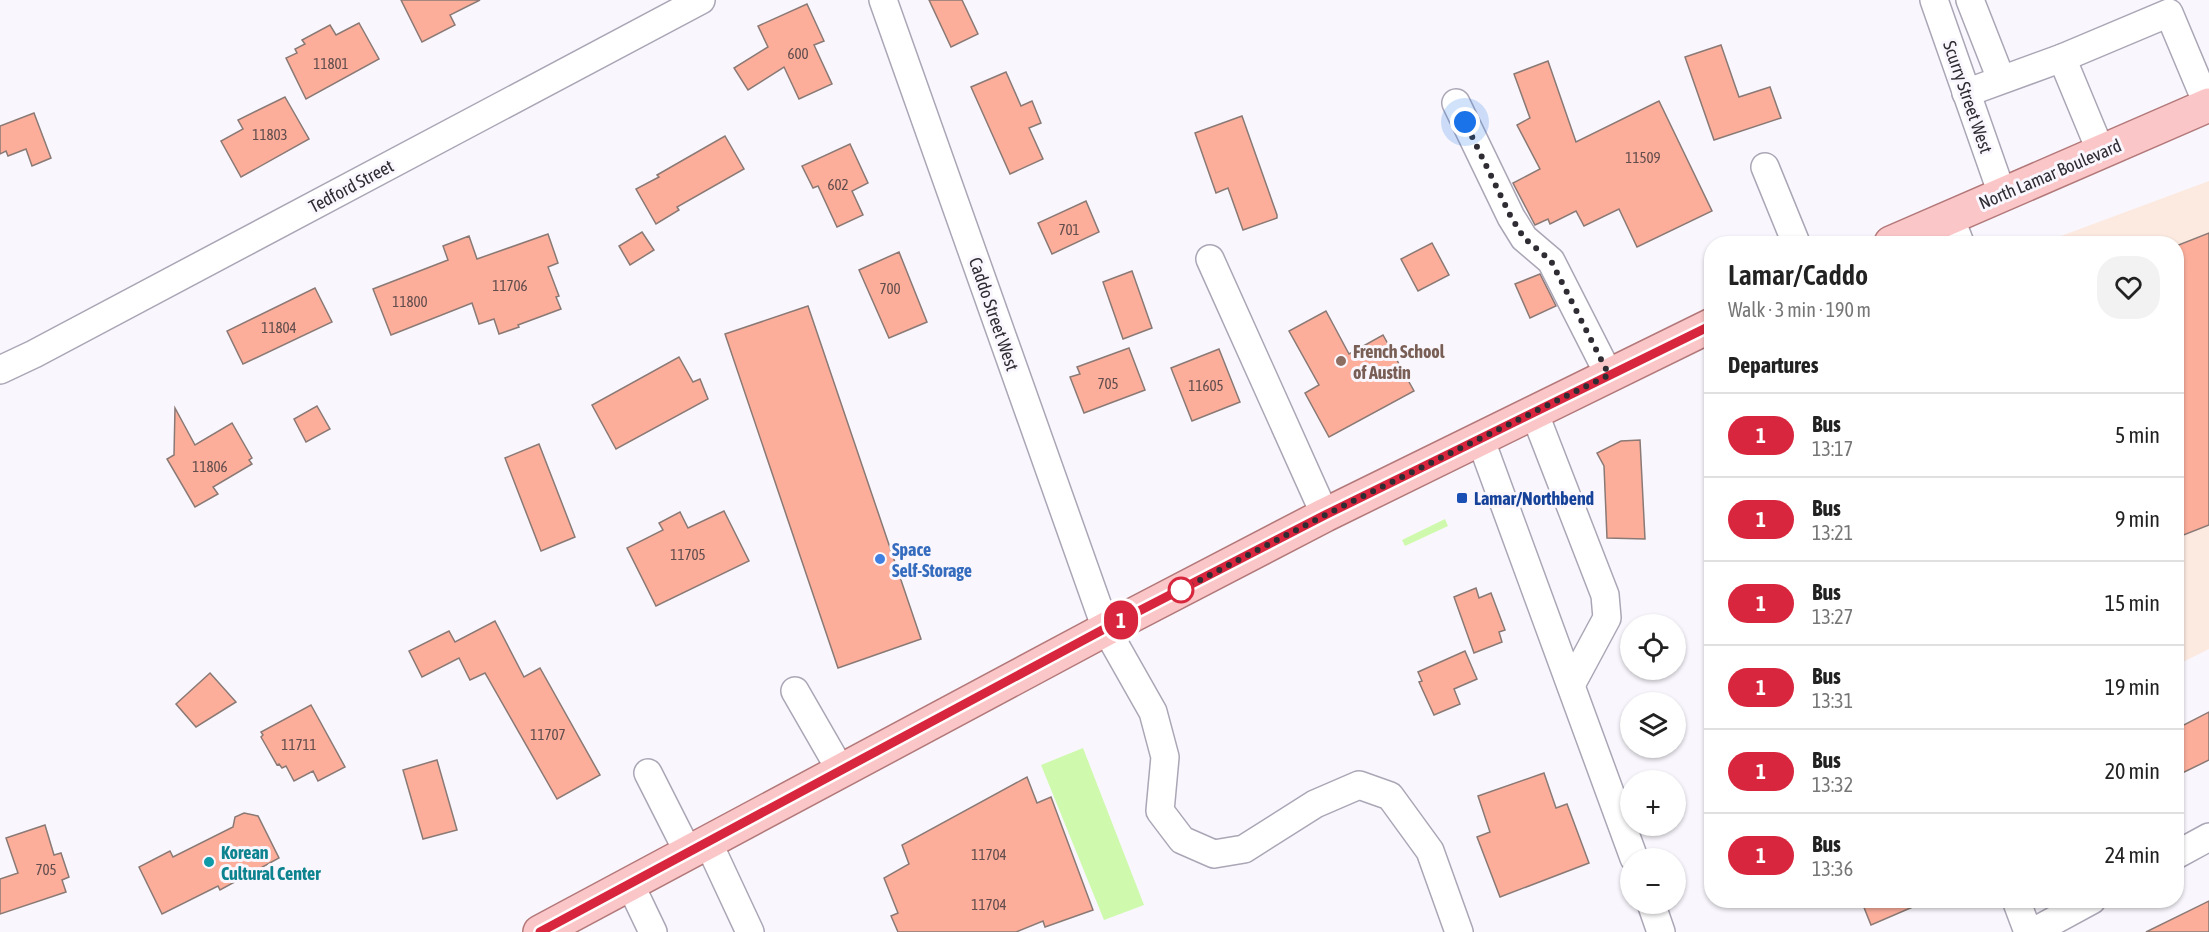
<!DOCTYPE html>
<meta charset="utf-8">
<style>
body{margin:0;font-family:"Asap Condensed",sans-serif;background:#f2f2f2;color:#222;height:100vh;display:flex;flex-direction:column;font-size:22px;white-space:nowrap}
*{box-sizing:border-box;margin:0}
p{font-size:20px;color:#767676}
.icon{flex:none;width:33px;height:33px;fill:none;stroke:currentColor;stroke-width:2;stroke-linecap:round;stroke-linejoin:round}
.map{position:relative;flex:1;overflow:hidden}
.details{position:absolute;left:1704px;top:236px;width:480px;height:672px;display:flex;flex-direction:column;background:#fff;border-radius:24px;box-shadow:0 2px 4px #0004}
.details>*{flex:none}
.badge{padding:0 12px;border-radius:20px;font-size:21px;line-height:39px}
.buttons{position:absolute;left:1620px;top:614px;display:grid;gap:12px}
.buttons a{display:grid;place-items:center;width:66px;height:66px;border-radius:50%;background:#fff;box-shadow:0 2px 4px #0004;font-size:30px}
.you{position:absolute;width:30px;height:30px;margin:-15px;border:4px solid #fff;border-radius:50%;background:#1a73e8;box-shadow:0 0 0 9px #1a73e833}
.map>.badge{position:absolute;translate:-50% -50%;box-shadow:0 0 0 3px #fff}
h2{padding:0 24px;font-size:22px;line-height:54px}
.round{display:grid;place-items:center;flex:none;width:63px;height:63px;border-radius:24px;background:#f2f2f2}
.headline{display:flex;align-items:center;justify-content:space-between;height:102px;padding:0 24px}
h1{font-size:28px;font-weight:600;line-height:45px}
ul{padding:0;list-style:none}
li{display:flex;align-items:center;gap:18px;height:84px;padding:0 24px;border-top:2px solid #e0e0e0}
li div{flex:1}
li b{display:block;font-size:22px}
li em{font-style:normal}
li .badge{min-width:66px;font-weight:700;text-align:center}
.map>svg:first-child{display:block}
.industrial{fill:#fceae0}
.green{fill:#cffaad}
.building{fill:#fcae9b;stroke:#8a7975;stroke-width:1.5}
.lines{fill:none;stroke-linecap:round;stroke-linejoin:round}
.minor-casing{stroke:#aba6b6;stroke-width:30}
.major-casing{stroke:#b2787a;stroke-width:36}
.minor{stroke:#fff;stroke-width:27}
.major{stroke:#fbc6c7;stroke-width:33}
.line-casing{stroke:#fff;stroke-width:14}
.line{stroke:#d7263d;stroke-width:9}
.walk{stroke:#2f2d33;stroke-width:6;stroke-dasharray:0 10.8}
.education-dot{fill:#8d6e63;stroke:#f9f7fd;stroke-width:2}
.transit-dot{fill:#1a4fb4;stroke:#f9f7fd;stroke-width:2}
.shop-dot{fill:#3f7fe0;stroke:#f9f7fd;stroke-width:2}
.stop-dot{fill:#fff;stroke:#d7263d;stroke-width:3}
.culture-dot{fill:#0f9aa8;stroke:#f9f7fd;stroke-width:2}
.labels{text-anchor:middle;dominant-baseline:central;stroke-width:6;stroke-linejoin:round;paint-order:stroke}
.number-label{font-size:15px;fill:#624d4d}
.street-label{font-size:18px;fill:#2f2d33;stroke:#f9f7fd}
.education-label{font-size:18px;font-weight:bold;fill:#785e54;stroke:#f9f7fd;text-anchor:start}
.transit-label{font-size:18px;font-weight:bold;fill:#164399;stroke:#f9f7fd;text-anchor:start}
.shop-label{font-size:18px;font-weight:bold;fill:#366cbe;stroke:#f9f7fd;text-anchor:start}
.culture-label{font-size:18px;font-weight:bold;fill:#0d838f;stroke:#f9f7fd;text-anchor:start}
</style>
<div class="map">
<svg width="2209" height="932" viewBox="0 0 2209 932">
<rect width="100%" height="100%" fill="#f9f7fd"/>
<polygon class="industrial" points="2209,181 2209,649 2177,665 2176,243 2042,243"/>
<g class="green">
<polygon points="1445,519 1448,526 1405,546 1402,540"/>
<polygon points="1083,748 1144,905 1104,920 1041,765"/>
</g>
<g class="building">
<polygon points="401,0 480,0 450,15 455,25 422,42"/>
<polygon points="929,0 962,0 978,34 951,47"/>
<polygon points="807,4 824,41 814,45 832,84 799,99 784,67 748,90 734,68 768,47 758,26"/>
<polygon points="359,23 379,59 306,99 286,58 297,53 295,49 305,44 302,40 330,25 336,35"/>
<polygon points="1721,45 1739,97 1770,87 1781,118 1714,140 1685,57"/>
<polygon points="1548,61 1576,142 1659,101 1712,211 1637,247 1619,209 1584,226 1576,211 1550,224 1548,219 1535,225 1513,183 1540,169 1517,125 1530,118 1514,74"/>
<polygon points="1006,72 1021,106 1032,101 1041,123 1029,128 1043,159 1010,174 971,87"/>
<polygon points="285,97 309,139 241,177 221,141 243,129 238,120"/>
<polygon points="34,113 51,158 32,166 26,149 8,156 6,151 0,154 0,126"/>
<polygon points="1242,116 1277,215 1277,218 1243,230 1228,188 1216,193 1195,133"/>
<polygon points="725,136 744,169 677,207 679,210 656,224 636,189 659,177 657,175"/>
<polygon points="850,144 868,183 852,191 863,215 837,227 818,186 813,188 802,166"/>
<polygon points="1086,201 1099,232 1052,254 1038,223"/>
<polygon points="642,232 654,250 630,265 619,246"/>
<polygon points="2209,233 2209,525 2176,538 2176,246"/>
<polygon points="548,234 558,263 548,267 559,296 556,297 561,309 518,325 519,327 499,334 494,319 479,324 472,303 391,335 373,289 448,260 443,246 469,236 477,259"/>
<polygon points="1432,243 1449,275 1418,291 1401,259"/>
<polygon points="899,252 927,322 889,338 859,270"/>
<polygon points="1132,271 1152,328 1123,339 1103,282"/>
<polygon points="1540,274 1556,306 1530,318 1515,284"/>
<polygon points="315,288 332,322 243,364 227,331"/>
<polygon points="808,306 921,639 838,668 725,334"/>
<polygon points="1326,311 1349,354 1383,335 1414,391 1329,437 1305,393 1319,385 1289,331"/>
<polygon points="1129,348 1145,390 1084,413 1070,377 1080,374 1077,367"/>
<polygon points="1219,349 1240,402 1192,421 1171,368"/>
<polygon points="679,357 693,382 700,379 708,399 616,449 592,405"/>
<polygon points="317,406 330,429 306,442 294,419"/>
<polygon points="175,408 195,445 232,423 252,458 249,460 252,464 213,487 218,494 195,507 167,459 174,455"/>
<polygon points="1640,440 1645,539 1607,538 1604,466 1597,453 1621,441"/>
<polygon points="539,444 575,537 541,551 505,458"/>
<polygon points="724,511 749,561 656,606 627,548 663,530 659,523 680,512 688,528"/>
<polygon points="1476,588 1479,598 1491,593 1505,630 1499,632 1502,642 1474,653 1454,597"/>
<polygon points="495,621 524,677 540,668 600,775 557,799 485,673 470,680 459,658 422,677 409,651 449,631 455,642"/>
<polygon points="1465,651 1477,679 1454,689 1460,704 1434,715 1419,682 1422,681 1418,672"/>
<polygon points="210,673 236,702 196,727 176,704"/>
<polygon points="311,705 345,767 318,781 313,771 294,781 286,766 282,768 279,764 277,765 261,737 263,735 261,732"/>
<polygon points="2209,712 2209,760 2176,776 2176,729"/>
<polygon points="437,760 457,830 423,839 403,770"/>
<polygon points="1544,773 1556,808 1567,804 1589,863 1500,897 1477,837 1490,832 1478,796"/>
<polygon points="1027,777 1037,803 1051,797 1093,910 1045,927 1043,921 1016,932 898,932 891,916 898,913 884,878 909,864 902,845"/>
<polygon points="244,813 258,816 279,858 220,890 218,886 162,914 139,867 170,851 173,857 233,827 235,817"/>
<polygon points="45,825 54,855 61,853 69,877 62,880 66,892 0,914 0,879 18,873 6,838"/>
<polygon points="1861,900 1929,900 1871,925"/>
<polygon points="2209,901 2209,932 2146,932"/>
</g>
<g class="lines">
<defs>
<g id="minor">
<polyline points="883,0 1106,629 1153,712 1165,757 1160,811 1182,840 1214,854 1244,849 1315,804 1359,785 1390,796 1430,851 1459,932"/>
<polyline points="1934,0 2002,194"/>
<polyline points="1970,0 2001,79"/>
<polyline points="2062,58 2101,152"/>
<polyline points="1966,93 2062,58 2169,13 2208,106"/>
<polyline points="1456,103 1511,217 1524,238 1551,261 1609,375"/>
<polyline points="1765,167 1796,243"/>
<polyline points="1950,217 1960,243"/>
<polyline points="1210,259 1325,515"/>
<polyline points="0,370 34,354 701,0"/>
<polyline points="1534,412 1605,595 1607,618 1571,685"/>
<polyline points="1480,438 1634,858"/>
<polyline points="795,691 841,771"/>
<polyline points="648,773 688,852"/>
<polyline points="708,842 750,932"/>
<polyline points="2176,855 2209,837"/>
<polyline points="630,884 653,932"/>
<polyline points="2016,900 2028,932"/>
<polyline points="1651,903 1661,932"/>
<polyline points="2033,932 2092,900"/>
</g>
<g id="major">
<polyline points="1891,243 2209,105"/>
<polyline points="540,932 1106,629 1325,515 1712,325"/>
</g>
</defs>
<use href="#minor" class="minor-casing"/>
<use href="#major" class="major-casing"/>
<use href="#minor" class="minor"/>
<use href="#major" class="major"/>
</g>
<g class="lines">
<defs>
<polyline id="line" points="540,932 1106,628 1325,515 1712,325"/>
</defs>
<use href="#line" class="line-casing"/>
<use href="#line" class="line"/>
<polyline class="walk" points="1181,590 1325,515 1609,375 1551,261 1524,238 1511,217 1465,122"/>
</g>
<circle class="education-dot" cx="1341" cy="361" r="6"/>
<rect class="transit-dot" x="1456" y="492" width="12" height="12" rx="3"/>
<circle class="shop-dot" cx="880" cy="559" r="6"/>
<circle class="stop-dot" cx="1181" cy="590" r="12"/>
<circle class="culture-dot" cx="209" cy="862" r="6"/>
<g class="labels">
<g class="number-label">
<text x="798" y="53">600</text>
<text x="331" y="63">11801</text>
<text x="270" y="134">11803</text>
<text x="1643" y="157">11509</text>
<text x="838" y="184">602</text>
<text x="1069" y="229">701</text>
<text x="510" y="285">11706</text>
<text x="890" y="288">700</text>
<text x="410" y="301">11800</text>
<text x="279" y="327">11804</text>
<text x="1108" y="383">705</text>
<text x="1206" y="385">11605</text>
<text x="210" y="466">11806</text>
<text x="688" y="554">11705</text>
<text x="548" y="734">11707</text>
<text x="299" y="744">11711</text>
<text x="989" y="854">11704</text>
<text x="46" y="869">705</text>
<text x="989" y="904">11704</text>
</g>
<g class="street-label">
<text transform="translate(1968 97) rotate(71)">Scurry Street West</text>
<text transform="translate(2050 174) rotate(-23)">North Lamar Boulevard</text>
<text transform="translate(351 186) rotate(-28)">Tedford Street</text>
<text transform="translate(994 314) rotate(71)">Caddo Street West</text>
</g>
<g class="education-label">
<text x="1353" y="351">French School<tspan x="1353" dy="21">of Austin</tspan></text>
</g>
<g class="transit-label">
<text x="1474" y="498">Lamar/Northbend</text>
</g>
<g class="shop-label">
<text x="892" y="549">Space<tspan x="892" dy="21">Self-Storage</tspan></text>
</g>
<g class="culture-label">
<text x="221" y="852">Korean<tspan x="221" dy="21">Cultural Center</tspan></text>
</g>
</g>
</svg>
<div class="buttons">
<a><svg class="icon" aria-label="locate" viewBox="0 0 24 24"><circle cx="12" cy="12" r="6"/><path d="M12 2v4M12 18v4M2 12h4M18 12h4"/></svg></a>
<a><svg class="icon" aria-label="layers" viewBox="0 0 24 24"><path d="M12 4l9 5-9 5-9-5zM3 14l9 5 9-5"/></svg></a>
<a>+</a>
<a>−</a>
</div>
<div class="you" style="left:1465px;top:122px"></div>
<b class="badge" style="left:1121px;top:620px;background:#d7263d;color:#fff">1</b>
<section class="details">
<div class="headline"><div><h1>Lamar/Caddo</h1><p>Walk · 3 min · 190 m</p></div><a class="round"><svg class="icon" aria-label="heart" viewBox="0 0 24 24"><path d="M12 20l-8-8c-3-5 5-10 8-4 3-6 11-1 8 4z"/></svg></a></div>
<h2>Departures</h2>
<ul>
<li><span class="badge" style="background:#d7263d;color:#fff">1</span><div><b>Bus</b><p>13:17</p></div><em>5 min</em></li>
<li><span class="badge" style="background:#d7263d;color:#fff">1</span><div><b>Bus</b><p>13:21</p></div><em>9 min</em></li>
<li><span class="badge" style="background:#d7263d;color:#fff">1</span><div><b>Bus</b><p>13:27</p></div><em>15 min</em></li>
<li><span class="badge" style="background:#d7263d;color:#fff">1</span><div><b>Bus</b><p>13:31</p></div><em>19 min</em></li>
<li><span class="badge" style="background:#d7263d;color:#fff">1</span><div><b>Bus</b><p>13:32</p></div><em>20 min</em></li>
<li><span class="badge" style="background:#d7263d;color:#fff">1</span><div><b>Bus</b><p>13:36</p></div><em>24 min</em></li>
</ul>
</section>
</div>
